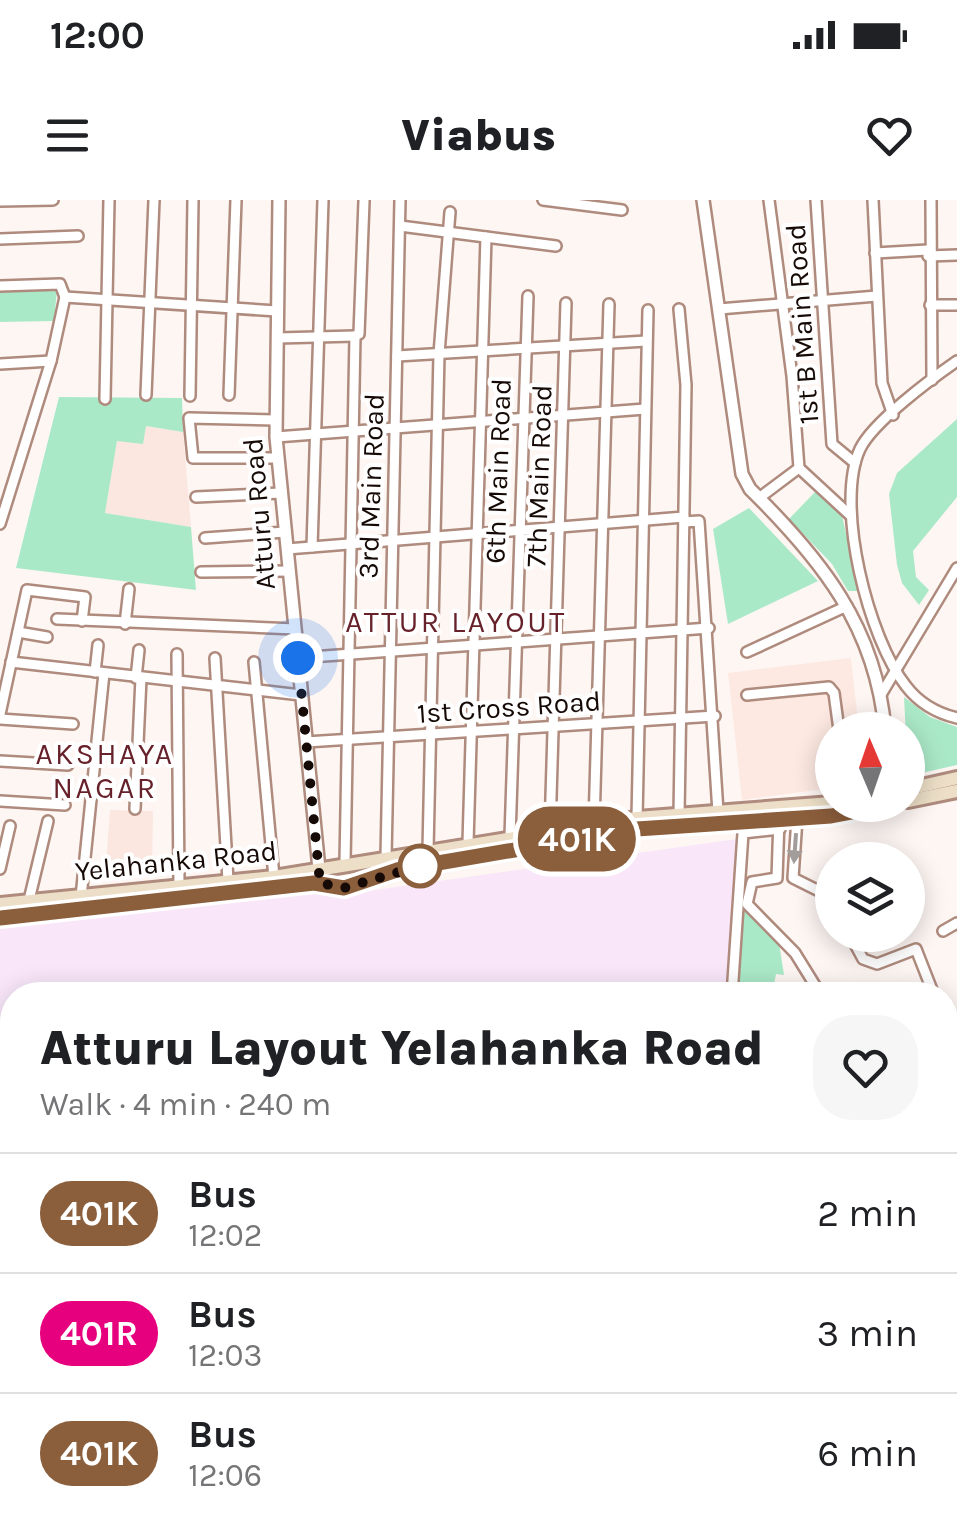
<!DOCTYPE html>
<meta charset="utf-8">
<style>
body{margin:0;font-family:Karla,sans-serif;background:#f6f6f6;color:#202124;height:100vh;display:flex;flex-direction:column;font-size:38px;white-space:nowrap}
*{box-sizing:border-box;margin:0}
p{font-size:32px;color:#757577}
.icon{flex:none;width:55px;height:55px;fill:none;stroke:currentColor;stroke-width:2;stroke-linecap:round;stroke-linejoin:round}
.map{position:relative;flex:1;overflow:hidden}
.sheet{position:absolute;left:0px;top:782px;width:958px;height:552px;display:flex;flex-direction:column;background:#fff;border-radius:40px 40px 0 0;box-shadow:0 5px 25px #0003}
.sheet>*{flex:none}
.badge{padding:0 20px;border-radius:32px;font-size:35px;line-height:65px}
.needle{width:65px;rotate:358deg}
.tools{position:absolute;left:815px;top:512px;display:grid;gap:20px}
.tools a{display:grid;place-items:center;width:110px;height:110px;border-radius:50%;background:#fff;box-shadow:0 5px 25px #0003;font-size:50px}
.you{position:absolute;width:50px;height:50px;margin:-25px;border:8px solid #fff;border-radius:50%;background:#1a73e8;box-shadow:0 0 0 15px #1a73e833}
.map>.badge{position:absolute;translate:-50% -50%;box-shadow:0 0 0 5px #fff}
.round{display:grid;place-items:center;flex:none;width:105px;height:105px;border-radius:40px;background:#f6f6f6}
.summary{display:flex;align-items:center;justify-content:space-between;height:170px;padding:0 40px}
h1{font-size:48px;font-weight:800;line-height:75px}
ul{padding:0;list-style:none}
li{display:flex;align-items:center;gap:30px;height:120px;padding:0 40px;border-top:2px solid #e0e0e0}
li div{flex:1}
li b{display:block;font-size:38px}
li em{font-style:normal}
li .badge{min-width:110px;font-weight:700;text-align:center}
.status{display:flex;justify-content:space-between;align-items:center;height:70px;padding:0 50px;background:#fff;direction:ltr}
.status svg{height:28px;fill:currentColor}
header{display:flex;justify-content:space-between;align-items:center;height:130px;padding:0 40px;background:#fff;font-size:45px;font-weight:800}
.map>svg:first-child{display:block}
.built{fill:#fbe7e0}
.industrial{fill:#fde9e2}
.education{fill:#f9e7f9}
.green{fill:#aae9c8}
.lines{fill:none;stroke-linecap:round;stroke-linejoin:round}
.minor-casing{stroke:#af8b7e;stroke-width:14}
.tertiary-casing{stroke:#af8b7e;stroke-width:16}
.secondary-casing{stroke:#af8b7e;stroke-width:18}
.minor{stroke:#fff;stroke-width:9}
.tertiary{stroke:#fff;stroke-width:11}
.secondary{stroke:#eddfc7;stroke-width:12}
.oneway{fill:#a29d9b}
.line-casing{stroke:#fff;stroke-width:22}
.line{stroke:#8b5e3c;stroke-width:15}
.walk{stroke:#160a06;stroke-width:10;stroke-dasharray:0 18}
.stop-dot{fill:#fff;stroke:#8b5e3c;stroke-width:5}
.labels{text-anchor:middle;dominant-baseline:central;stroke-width:8;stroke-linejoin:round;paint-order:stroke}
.street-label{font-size:28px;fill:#160a06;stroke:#fff}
.neighbourhood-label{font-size:30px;letter-spacing:2.5px;fill:#66212a;stroke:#fff}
</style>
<div class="status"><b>12:00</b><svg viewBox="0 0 49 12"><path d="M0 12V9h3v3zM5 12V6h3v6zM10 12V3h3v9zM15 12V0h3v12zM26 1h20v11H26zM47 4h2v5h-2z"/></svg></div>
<header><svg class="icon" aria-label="menu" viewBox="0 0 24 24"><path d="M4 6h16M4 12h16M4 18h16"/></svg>Viabus<svg class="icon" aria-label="heart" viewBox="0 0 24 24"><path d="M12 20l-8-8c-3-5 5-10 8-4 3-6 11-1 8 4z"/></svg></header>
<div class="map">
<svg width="957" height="1334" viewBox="0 0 957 1334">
<rect width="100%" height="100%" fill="#fef6f3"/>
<g class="built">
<polygon points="145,226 183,232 191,327 105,313 117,240"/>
<polygon points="110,610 153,611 152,675 105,679"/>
</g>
<polygon class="industrial" points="851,458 859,530 832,530 832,588 742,600 728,473"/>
<polygon class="education" points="737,639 729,795 12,795 12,1322 713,1322 718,1334 0,1334 0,727 306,690 339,695"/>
<g class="green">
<polygon points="57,90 54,121 0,122 0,92"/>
<polygon points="59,197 182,198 183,232 146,226 143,244 117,241 105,313 191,327 196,390 16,368"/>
<polygon points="957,219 957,297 913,351 916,377 929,390 919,405 902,383 897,365 889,294 897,273"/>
<polygon points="816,291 842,315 858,391 848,391 832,364 789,319"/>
<polygon points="749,308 818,381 728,424 713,329"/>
<polygon points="904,497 930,517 957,527 957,565 908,576"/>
<polygon points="741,706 779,743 784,775 776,774 772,795 736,795"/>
<polygon points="945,872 957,877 957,1106 945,1103"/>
<polygon points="435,1323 713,1322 718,1334 429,1334"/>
</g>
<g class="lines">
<defs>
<g id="minor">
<polyline points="543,0 622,10"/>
<polyline points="769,0 792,176 799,268 851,316"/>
<polyline points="816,0 832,244 855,263"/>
<polyline points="873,0 882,183 893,215"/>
<polyline points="931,0 932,180"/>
<polyline points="0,1 53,0"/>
<polyline points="400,26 556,46"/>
<polyline points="0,39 78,36"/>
<polyline points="875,53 928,50"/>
<polyline points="928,56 957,55"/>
<polyline points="0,86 60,84 65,97"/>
<polyline points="65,97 277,111"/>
<polyline points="930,105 957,105"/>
<polyline points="679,109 686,185 679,615"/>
<polyline points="719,109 877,96"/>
<polyline points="277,138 355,136"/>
<polyline points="397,156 646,141"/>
<path d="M957,161C931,179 873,222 860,249C834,305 869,440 906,486C919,503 936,513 957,518"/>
<polyline points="0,164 51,161"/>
<polyline points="146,195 154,0"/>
<polyline points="229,195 236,0"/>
<polyline points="190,196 193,0"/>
<polyline points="105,199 109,0"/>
<polyline points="275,220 189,218 193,258 278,258"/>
<polyline points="276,237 645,209"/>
<polyline points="196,297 281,293"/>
<polyline points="759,298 799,268"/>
<polyline points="684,322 699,321 718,612"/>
<polyline points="0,324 51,161 65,97"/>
<polyline points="205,338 285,332"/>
<polyline points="312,347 323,0"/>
<polyline points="287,349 684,317"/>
<polyline points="201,372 289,371"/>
<polyline points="57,419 295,429"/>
<polyline points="125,424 129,389"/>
<polyline points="18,432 47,437"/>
<polyline points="747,452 847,406"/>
<polyline points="177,454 179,686"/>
<polyline points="215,458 228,681"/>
<polyline points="297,458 709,428"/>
<polyline points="11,462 301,495"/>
<polyline points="254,462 274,677"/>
<polyline points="95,472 98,445"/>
<polyline points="136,478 139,450"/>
<polyline points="882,493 957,368"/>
<polyline points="747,495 829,487 834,493 839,530"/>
<polyline points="0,514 27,390 85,397 82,421"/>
<polyline points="0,519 73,524"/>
<polyline points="306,542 715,516"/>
<polyline points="0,561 68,565"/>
<polyline points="0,601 65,605"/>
<polyline points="135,609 141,478"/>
<polyline points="637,618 648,110"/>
<polyline points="797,618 793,678 823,693 832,708"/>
<polyline points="779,619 777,678 752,682 747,704 795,753 821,795"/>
<polyline points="594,624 609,104"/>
<polyline points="550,630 566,103"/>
<polyline points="510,637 528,96"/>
<polyline points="468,643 486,37"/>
<polyline points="428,650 439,154 450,12"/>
<polyline points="386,657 400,0"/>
<polyline points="345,662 355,136 359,134 364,1"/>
<polyline points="0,669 10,626"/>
<polyline points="81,697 104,473"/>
<polyline points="29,700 48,621"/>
<polyline points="943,731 957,723"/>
<polyline points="850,735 863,759 877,764 916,749 934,795"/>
<polyline points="732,795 743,633 780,629"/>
<polyline points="945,1128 957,1126"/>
<polyline points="957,1205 948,1216 957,1229"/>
<polyline points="945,1284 957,1270"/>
<polyline points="753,1322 759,1334"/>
<polyline points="816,1322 821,1334"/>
<polyline points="895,1334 900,1322"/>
</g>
<g id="tertiary">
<polyline points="279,0 276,237 320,679"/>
<path d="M703,0L742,274L750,289C821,359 876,427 885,530"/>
</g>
<g id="secondary">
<polyline points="908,589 957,578"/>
<polyline points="908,601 957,591"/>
<polyline points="0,704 274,677 637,618 832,603"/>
<polyline points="0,718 314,683 343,687 397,670 637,629 831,616 889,605"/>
</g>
</defs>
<use href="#minor" class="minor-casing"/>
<use href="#tertiary" class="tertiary-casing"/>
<use href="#secondary" class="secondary-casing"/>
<use href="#minor" class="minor"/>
<use href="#tertiary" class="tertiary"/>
<use href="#secondary" class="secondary"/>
</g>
<defs><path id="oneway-solid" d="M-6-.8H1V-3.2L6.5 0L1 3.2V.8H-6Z" transform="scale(2.5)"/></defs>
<use class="oneway" href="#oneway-solid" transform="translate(795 648) rotate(94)"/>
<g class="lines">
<defs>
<polyline id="line" points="0,718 314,683 344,688 397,670 637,629 831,616 889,605"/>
</defs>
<use href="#line" class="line-casing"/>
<use href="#line" class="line"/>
<polyline class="walk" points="298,458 320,683 344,688 420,666"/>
</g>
<circle class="stop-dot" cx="420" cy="666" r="20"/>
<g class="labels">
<g class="street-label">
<text transform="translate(802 124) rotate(-94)">1st B Main Road</text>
<text transform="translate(498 271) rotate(-88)">6th Main Road</text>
<text transform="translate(539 276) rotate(-88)">7th Main Road</text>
<text transform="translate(371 286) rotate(-88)">3rd Main Road</text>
<text transform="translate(259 314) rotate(-95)">Atturu Road</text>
<text transform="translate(509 507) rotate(-4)">1st Cross Road</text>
<text transform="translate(176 661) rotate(-6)">Yelahanka Road</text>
</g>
<g class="neighbourhood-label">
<text x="456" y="422">ATTUR LAYOUT</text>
<text x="105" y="554">AKSHAYA<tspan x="105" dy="34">NAGAR</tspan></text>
</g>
</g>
</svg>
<div class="tools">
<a><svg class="needle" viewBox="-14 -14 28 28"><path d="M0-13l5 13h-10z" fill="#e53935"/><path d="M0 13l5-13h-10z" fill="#757577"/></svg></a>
<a><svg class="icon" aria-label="layers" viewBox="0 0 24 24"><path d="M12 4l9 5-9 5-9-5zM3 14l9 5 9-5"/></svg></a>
</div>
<div class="you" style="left:298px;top:458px"></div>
<b class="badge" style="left:577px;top:639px;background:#8b5e3c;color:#fff">401K</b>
<section class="sheet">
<div class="summary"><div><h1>Atturu Layout Yelahanka Road</h1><p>Walk · 4 min · 240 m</p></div><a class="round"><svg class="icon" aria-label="heart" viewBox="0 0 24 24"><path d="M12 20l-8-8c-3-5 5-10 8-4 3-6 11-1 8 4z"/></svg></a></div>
<ul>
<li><span class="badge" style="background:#8b5e3c;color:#fff">401K</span><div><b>Bus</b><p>12:02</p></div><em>2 min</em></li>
<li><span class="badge" style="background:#e6007e;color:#fff">401R</span><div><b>Bus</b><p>12:03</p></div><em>3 min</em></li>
<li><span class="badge" style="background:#8b5e3c;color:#fff">401K</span><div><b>Bus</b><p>12:06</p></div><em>6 min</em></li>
</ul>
</section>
</div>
